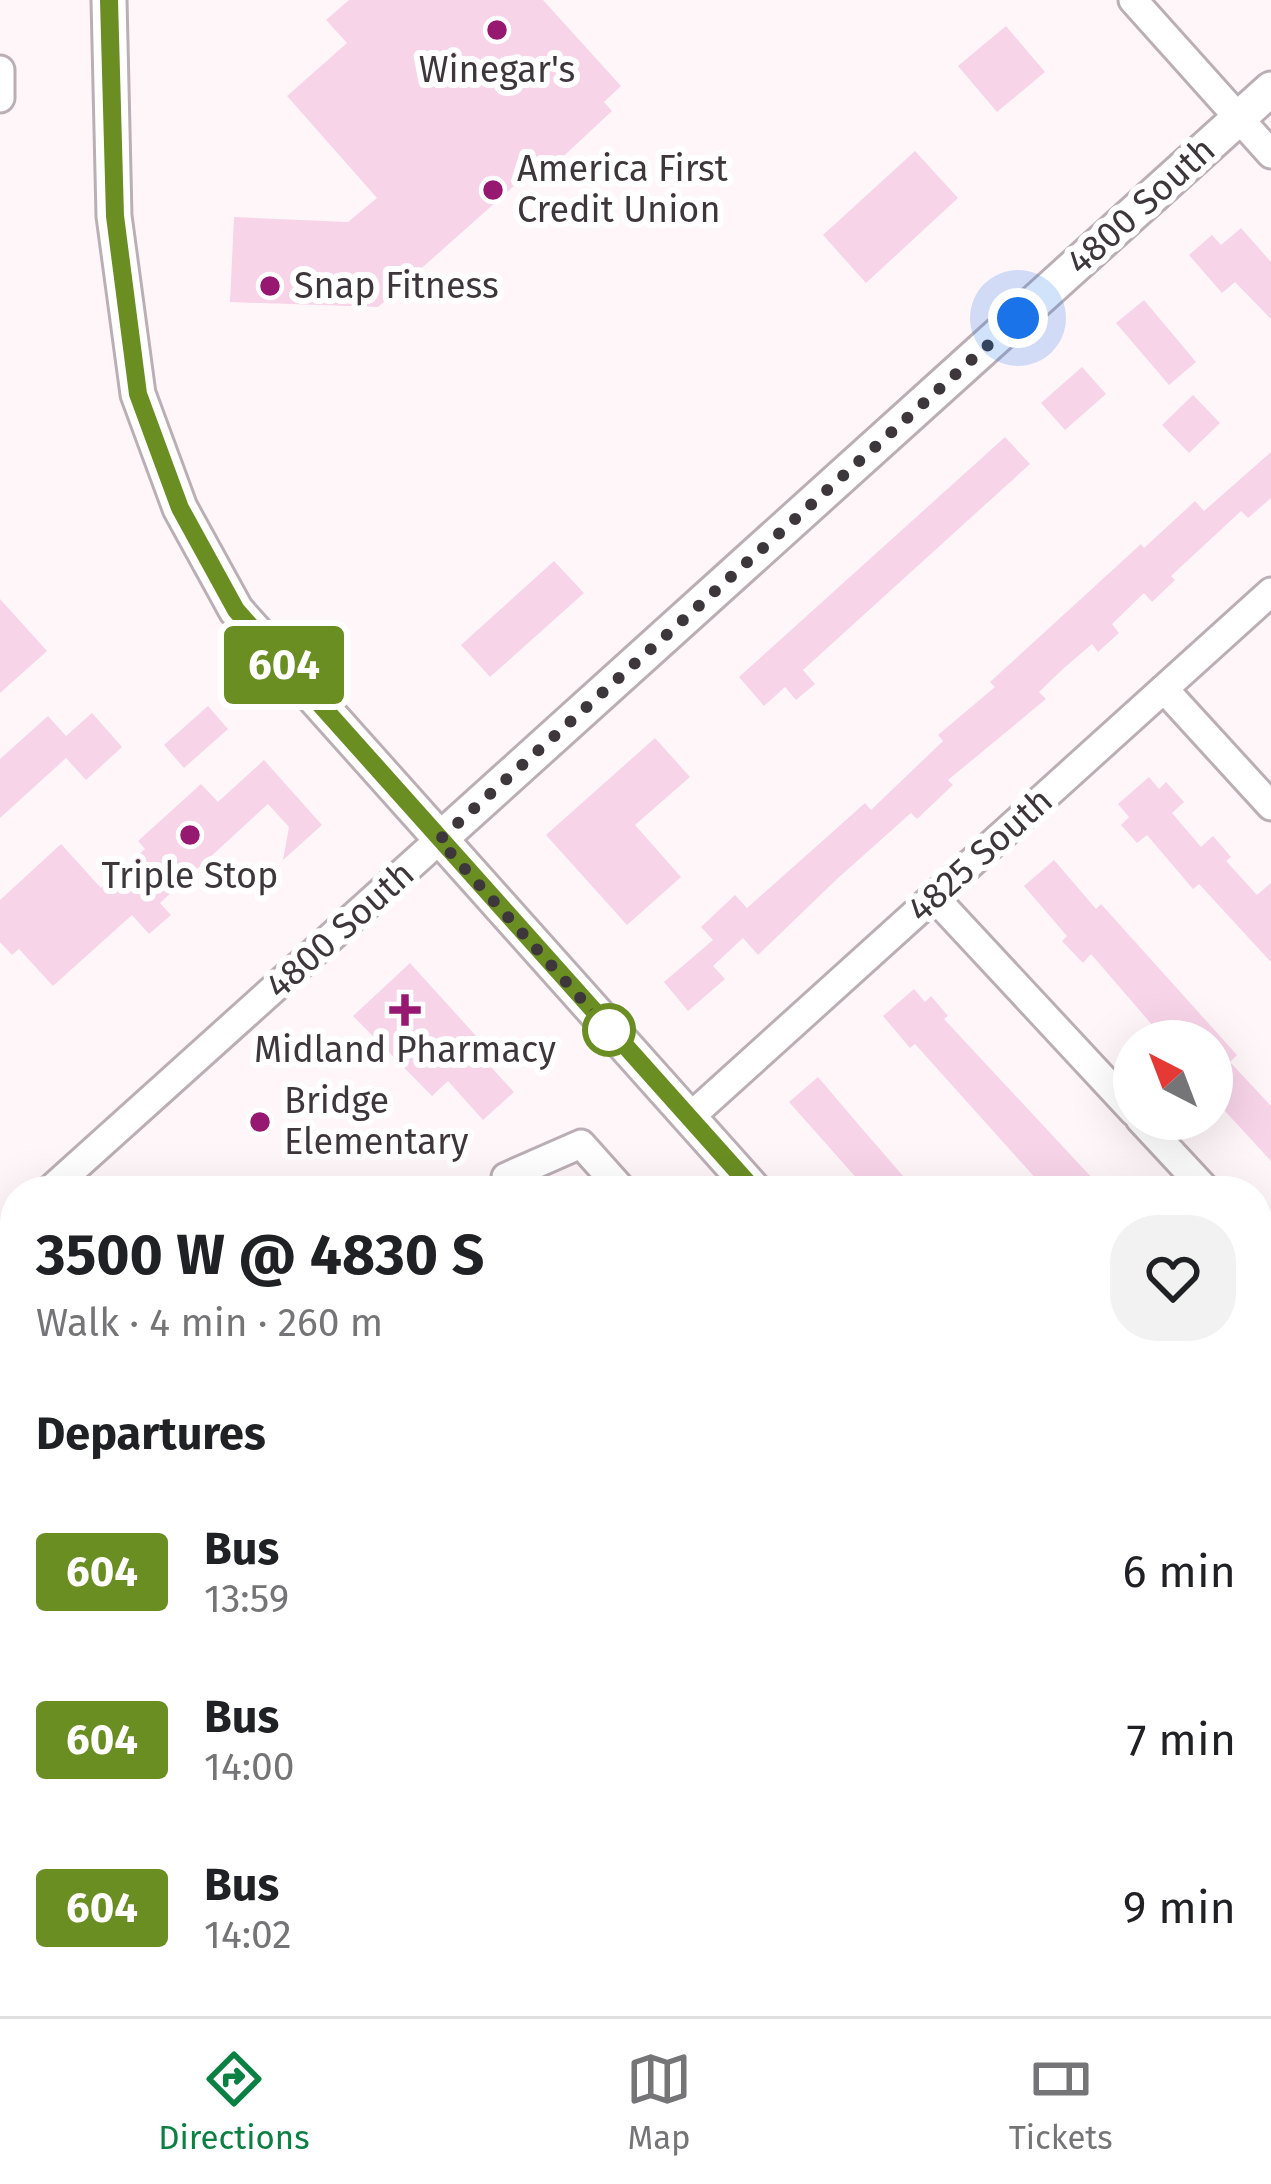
<!DOCTYPE html>
<meta charset="utf-8">
<style>
body{margin:0;font-family:"Fira Sans",sans-serif;background:#f2f2f2;color:#202124;height:100vh;display:flex;flex-direction:column;font-size:45px;white-space:nowrap}
*{box-sizing:border-box;margin:0}
p{font-size:39px;color:#757577}
.icon{flex:none;width:66px;height:66px;fill:none;stroke:currentColor;stroke-width:2;stroke-linecap:round;stroke-linejoin:round}
.map{position:relative;flex:1;overflow:hidden}
.sheet{position:absolute;left:0px;top:1176px;width:1272px;height:840px;display:flex;flex-direction:column;background:#fff;border-radius:48px 48px 0 0;box-shadow:0 12px 48px #0002}
.sheet>*{flex:none}
.badge{padding:0 24px;border-radius:9px;font-size:42px;line-height:78px}
.needle{width:78px;rotate:318deg}
.fabs{position:absolute;left:1113px;top:1020px;display:grid;gap:24px}
.fabs a{display:grid;place-items:center;width:120px;height:120px;border-radius:50%;background:#fff;box-shadow:0 12px 48px #0002;font-size:60px}
.you{position:absolute;width:60px;height:60px;margin:-30px;border:9px solid #fff;border-radius:50%;background:#1a73e8;box-shadow:0 0 0 18px #1a73e833}
.map>.badge{position:absolute;translate:-50% -50%;box-shadow:0 0 0 6px #fff}
h2{padding:0 36px;font-size:45px;line-height:108px}
.round{display:grid;place-items:center;flex:none;width:126px;height:126px;border-radius:48px;background:#f2f2f2}
.summary{display:flex;align-items:center;justify-content:space-between;height:204px;padding:0 36px}
h1{font-size:57px;font-weight:700;line-height:90px}
ul{padding:0;list-style:none}
li{display:flex;align-items:center;gap:36px;height:168px;padding:0 36px}
li div{flex:1}
li b{display:block;font-size:45px}
li em{font-style:normal}
li .badge{min-width:132px;font-weight:700;text-align:center}
.menu{display:flex;justify-content:space-around;align-items:center;height:168px;border-top:3px solid #e0e0e0;background:#fff;font-size:33px;color:#757577}
.menu a{display:grid;justify-items:center;gap:6px}
.menu .on{color:#0b8043}
.map>svg:first-child{display:block}
.green{fill:#fabcdf}
.building{fill:#f8d4e8}
.lines{fill:none;stroke-linecap:round;stroke-linejoin:round}
.minor-casing{stroke:#bcaeb5;stroke-width:33}
.major-casing{stroke:#bcaeb5;stroke-width:39}
.minor{stroke:#fff;stroke-width:27}
.major{stroke:#fff;stroke-width:33}
.line-casing{stroke:#fff;stroke-width:27}
.line{stroke:#6b8e23;stroke-width:18}
.walk{stroke:#3d373b;stroke-width:12;stroke-dasharray:0 21.6}
.poi-dot{fill:#971870;stroke:#fff;stroke-width:4.5}
.stop-dot{fill:#fff;stroke:#6b8e23;stroke-width:6}
.labels{text-anchor:middle;dominant-baseline:central;stroke-width:12;stroke-linejoin:round;paint-order:stroke}
.poi-label{font-size:36px;fill:#3d373b;stroke:#fff}
.street-label{font-size:36px;fill:#3d373b;stroke:#fff}
</style>
<div class="map">
<svg width="1271" height="2016" viewBox="0 0 1271 2016">
<rect width="100%" height="100%" fill="#fff6fa"/>
<polygon class="green" points="116,2001 400,2001 384,2016 116,2016"/>
<g class="building">
<polygon points="349,0 543,0 621,86 604,102 612,111 540,178 533,169 378,307 230,302 234,217 348,222 377,198 287,96 347,43 326,20"/>
<polygon points="1006,26 1045,72 997,112 958,66"/>
<polygon points="915,151 958,198 866,283 823,235"/>
<polygon points="1241,228 1271,262 1271,319 1235,282 1222,293 1189,255 1212,235 1221,245"/>
<polygon points="1144,300 1196,362 1169,385 1116,323"/>
<polygon points="1082,367 1106,394 1065,430 1041,403"/>
<polygon points="1193,395 1220,423 1189,453 1162,425"/>
<polygon points="1005,437 1030,464 803,670 815,684 796,700 785,687 764,706 739,677"/>
<polygon points="1271,452 1271,498 1248,518 1241,511 1171,576 1175,580 1152,602 1144,593 1112,624 1119,633 1098,652 1092,644 1064,668 1039,692 1046,699 948,780 953,785 917,819 911,813 837,879 758,955 743,938 713,966 725,979 688,1011 664,982 713,940 701,927 735,895 747,908 865,803 871,810 943,741 938,735 995,687 990,682 1141,544 1144,548 1195,501 1204,511"/>
<polygon points="554,561 584,593 490,677 461,645"/>
<polygon points="0,599 47,651 0,693"/>
<polygon points="208,706 228,729 184,768 164,745"/>
<polygon points="92,713 122,747 86,780 66,758 0,818 0,759 48,716 66,736"/>
<polygon points="655,738 690,777 635,825 681,877 627,925 546,835"/>
<polygon points="264,760 322,825 283,860 289,827 268,804 160,903 171,915 149,934 132,915 53,986 19,949 12,955 0,942 0,900 61,844 101,888 145,849 138,841 201,784 218,802"/>
<polygon points="1149,777 1159,789 1166,782 1184,802 1172,813 1201,847 1213,836 1231,857 1226,861 1257,895 1271,883 1271,962 1199,884 1193,889 1147,835 1137,843 1121,825 1129,817 1118,804"/>
<polygon points="1054,860 1096,909 1101,904 1237,1055 1230,1062 1271,1106 1271,1161 1212,1097 1212,1041 1166,1041 1091,954 1083,963 1062,941 1067,936 1024,886"/>
<polygon points="410,963 487,1048 480,1055 514,1092 483,1120 448,1081 432,1096 353,1016"/>
<polygon points="914,989 925,1002 931,996 948,1016 944,1019 1094,1180 1081,1191 1047,1191 915,1044 910,1048 883,1016"/>
<polygon points="818,1077 858,1124 916,1191 868,1191 789,1102"/>
</g>
<g class="lines">
<defs>
<g id="minor">
<polyline points="1133,0 1271,154"/>
<polyline points="0,70 0,98"/>
<polyline points="1164,689 1271,806"/>
<polyline points="934,897 1134,1112"/>
<polyline points="689,1118 1271,592"/>
<polyline points="1140,1119 1207,1191"/>
<polyline points="506,1177 581,1144 623,1191"/>
<polyline points="49,1191 439,840"/>
<polyline points="1257,1244 1271,1260"/>
<polyline points="0,1245 15,1263"/>
<polyline points="812,2001 817,2016"/>
<polyline points="83,2016 83,2001"/>
<polyline points="288,2016 302,2001"/>
</g>
<g id="major">
<polyline points="109,0 114,216 138,394 180,508 236,610 755,1191"/>
<polyline points="439,840 1271,89"/>
<polyline points="1257,1750 1271,1765"/>
</g>
</defs>
<use href="#minor" class="minor-casing"/>
<use href="#major" class="major-casing"/>
<use href="#minor" class="minor"/>
<use href="#major" class="major"/>
</g>
<g class="lines">
<defs>
<polyline id="line" points="109,0 115,216 138,394 180,508 236,610 755,1191"/>
</defs>
<use href="#line" class="line-casing"/>
<use href="#line" class="line"/>
<polyline class="walk" points="609,1030 439,840 1018,318"/>
</g>
<g class="poi-dot">
<circle cx="497" cy="30" r="12"/>
<circle cx="493" cy="190" r="12"/>
<circle cx="270" cy="286" r="12"/>
<circle cx="190" cy="835" r="12"/>
<path d="M399 992h12v12h12v12h-12v12h-12v-12h-12v-12h12z"/>
<circle cx="260" cy="1122" r="12"/>
</g>
<circle class="stop-dot" cx="609" cy="1030" r="24"/>
<g class="labels">
<g class="poi-label">
<text x="497" y="70">Winegar's</text>
<text x="517" y="169" text-anchor="start">America First<tspan x="517" dy="41">Credit Union</tspan></text>
<text x="294" y="286" text-anchor="start">Snap Fitness</text>
<text x="190" y="876">Triple Stop</text>
<text x="405" y="1050">Midland Pharmacy</text>
<text x="284" y="1101" text-anchor="start">Bridge<tspan x="284" dy="41">Elementary</tspan></text>
</g>
<g class="street-label">
<text transform="translate(1141 206) rotate(-42)">4800 South</text>
<text transform="translate(980 855) rotate(-42)">4825 South</text>
<text transform="translate(340 930) rotate(-42)">4800 South</text>
</g>
</g>
</svg>
<div class="fabs">
<a><svg class="needle" viewBox="-14 -14 28 28"><path d="M0-13l5 13h-10z" fill="#e53935"/><path d="M0 13l5-13h-10z" fill="#757577"/></svg></a>
</div>
<div class="you" style="left:1018px;top:318px"></div>
<b class="badge" style="left:284px;top:665px;background:#6b8e23;color:#fff">604</b>
<section class="sheet">
<div class="summary"><div><h1>3500 W @ 4830 S</h1><p>Walk · 4 min · 260 m</p></div><a class="round"><svg class="icon" aria-label="heart" viewBox="0 0 24 24"><path d="M12 20l-8-8c-3-5 5-10 8-4 3-6 11-1 8 4z"/></svg></a></div>
<h2>Departures</h2>
<ul>
<li><span class="badge" style="background:#6b8e23;color:#fff">604</span><div><b>Bus</b><p>13:59</p></div><em>6 min</em></li>
<li><span class="badge" style="background:#6b8e23;color:#fff">604</span><div><b>Bus</b><p>14:00</p></div><em>7 min</em></li>
<li><span class="badge" style="background:#6b8e23;color:#fff">604</span><div><b>Bus</b><p>14:02</p></div><em>9 min</em></li>
</ul>
</section>
</div>
<nav class="menu">
<a class="on"><svg class="icon" aria-label="directions" viewBox="0 0 24 24"><path d="M12 3l9 9-9 9-9-9zM9 14v-3h6M13 9l2 2-2 2"/></svg>Directions</a>
<a><svg class="icon" aria-label="map" viewBox="0 0 24 24"><path d="M3 6l6-2 6 2 6-2v14l-6 2-6-2-6 2zM9 4v14M15 6v14"/></svg>Map</a>
<a><svg class="icon" aria-label="tickets" viewBox="0 0 24 24"><path d="M3 7h18v10H3zM15 7v10"/></svg>Tickets</a>
</nav>
